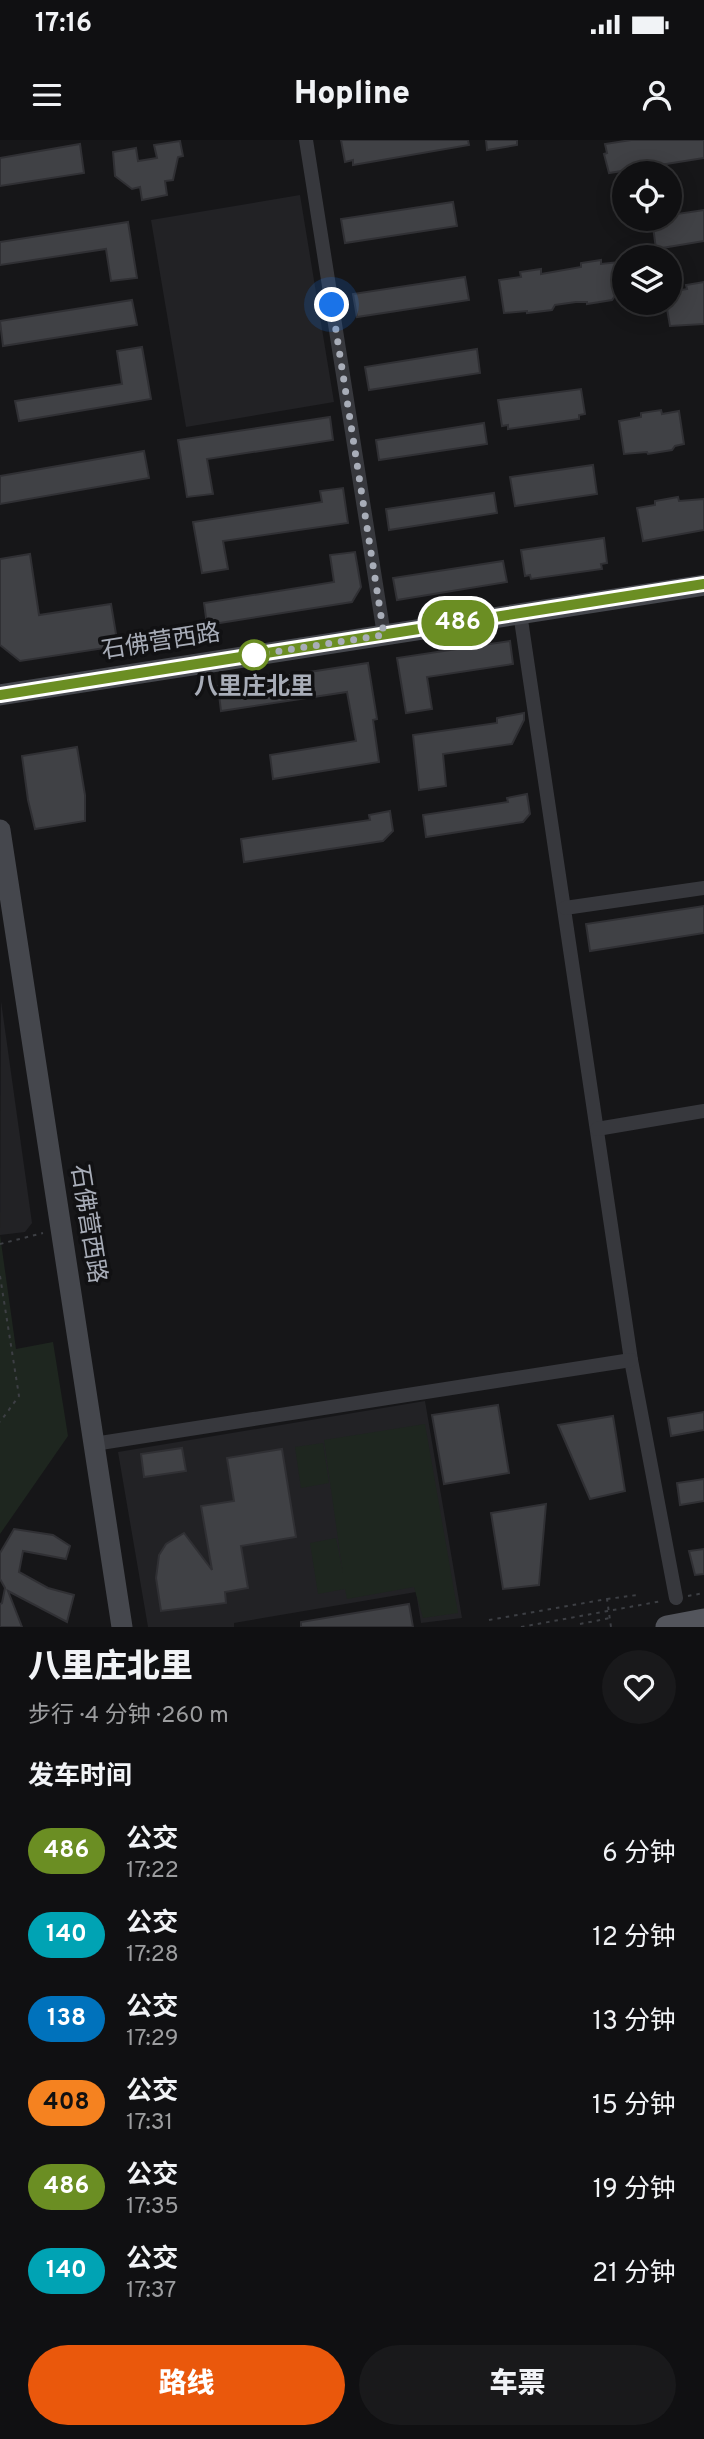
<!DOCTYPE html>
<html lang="zh">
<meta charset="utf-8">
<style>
body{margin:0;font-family:Overpass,"Noto Sans SC",sans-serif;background:#19191b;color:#f1f3f6;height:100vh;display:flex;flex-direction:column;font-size:26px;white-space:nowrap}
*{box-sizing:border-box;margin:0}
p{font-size:23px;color:#9c9d9f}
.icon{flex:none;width:38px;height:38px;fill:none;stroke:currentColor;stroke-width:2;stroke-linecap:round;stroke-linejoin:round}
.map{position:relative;height:1487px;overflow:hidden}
.side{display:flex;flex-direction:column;background:#101012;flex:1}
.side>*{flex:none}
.badge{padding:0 14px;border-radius:23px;font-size:24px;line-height:46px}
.fabs{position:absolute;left:612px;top:21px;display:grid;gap:14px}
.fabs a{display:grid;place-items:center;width:70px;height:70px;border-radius:50%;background:#101012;box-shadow:0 4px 18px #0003,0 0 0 2px #303032;font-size:35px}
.you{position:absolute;width:35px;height:35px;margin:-18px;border:5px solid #fff;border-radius:50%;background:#1a73e8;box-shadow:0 0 0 10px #1a73e833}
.map>.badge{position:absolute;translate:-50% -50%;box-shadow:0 0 0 4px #fff}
h2{padding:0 28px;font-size:26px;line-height:63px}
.round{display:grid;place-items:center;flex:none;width:74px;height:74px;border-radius:37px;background:#19191b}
.headline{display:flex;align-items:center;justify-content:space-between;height:119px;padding:0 28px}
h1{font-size:33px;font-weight:800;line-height:52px}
.action{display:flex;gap:14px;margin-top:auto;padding:14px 28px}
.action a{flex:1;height:80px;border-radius:42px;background:#ea580c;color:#fff;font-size:28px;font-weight:800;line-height:80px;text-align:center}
.action a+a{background:#19191b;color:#f1f3f6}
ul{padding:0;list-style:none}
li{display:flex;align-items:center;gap:21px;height:84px;padding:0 28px}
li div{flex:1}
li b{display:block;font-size:26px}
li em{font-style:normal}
li .badge{min-width:77px;font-weight:700;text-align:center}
.status{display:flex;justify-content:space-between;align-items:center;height:49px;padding:0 35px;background:#101012;direction:ltr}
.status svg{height:19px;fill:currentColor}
header{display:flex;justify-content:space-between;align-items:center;height:91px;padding:0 28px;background:#101012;font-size:32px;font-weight:800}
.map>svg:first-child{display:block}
.built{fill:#222225}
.green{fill:#1e261f}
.building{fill:#404145;stroke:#303034;stroke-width:2}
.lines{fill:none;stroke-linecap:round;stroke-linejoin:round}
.path{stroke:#3d3f44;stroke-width:2;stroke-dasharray:3.5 5;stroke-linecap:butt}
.street{stroke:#37383d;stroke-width:14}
.secondary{stroke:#45474d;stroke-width:21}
.primary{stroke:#53555c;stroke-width:23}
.path-bridge{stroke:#3d3f44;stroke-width:2;stroke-dasharray:3.5 5;stroke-linecap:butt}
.line-casing{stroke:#fff;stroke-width:16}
.line{stroke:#6b8e23;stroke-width:10}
.walk{stroke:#a8adb8;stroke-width:7;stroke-dasharray:0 12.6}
.stop-dot{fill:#fff;stroke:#6b8e23;stroke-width:3.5}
.labels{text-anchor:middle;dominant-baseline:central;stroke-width:7;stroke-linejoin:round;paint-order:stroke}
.street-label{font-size:24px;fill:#a8adb8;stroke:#111113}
.stop-label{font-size:24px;font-weight:bold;fill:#a8adb8;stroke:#111113}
</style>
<div class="status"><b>17:16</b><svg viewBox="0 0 49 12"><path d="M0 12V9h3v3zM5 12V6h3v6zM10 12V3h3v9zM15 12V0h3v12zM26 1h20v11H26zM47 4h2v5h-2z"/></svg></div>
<header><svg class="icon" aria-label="menu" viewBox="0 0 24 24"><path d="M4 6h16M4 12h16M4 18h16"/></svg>Hopline<svg class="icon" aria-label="person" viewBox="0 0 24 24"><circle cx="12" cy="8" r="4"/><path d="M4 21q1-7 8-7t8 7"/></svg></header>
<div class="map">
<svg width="704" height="1487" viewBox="0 0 704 1487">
<rect width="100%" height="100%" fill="#161618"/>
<g class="built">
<polygon points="300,55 334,262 186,287 151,80"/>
<polygon points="1,861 32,1083 25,1092 0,1095"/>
<polygon points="425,1261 462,1478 421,1483 416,1452 234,1483 234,1487 148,1487 118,1312"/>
</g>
<g class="green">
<polygon points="0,1095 16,1209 53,1202 68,1296 0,1394"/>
<polygon points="425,1284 458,1473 423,1478 414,1447 347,1459 345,1449 318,1454 310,1403 336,1398 343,1434 324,1300"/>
<polygon points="323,1303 329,1343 301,1348 295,1307"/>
</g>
<g class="building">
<polygon points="341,0 468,0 469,5 353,25 353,20 345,22"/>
<polygon points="486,0 517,0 517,5 487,10"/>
<polygon points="631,0 704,0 704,18 609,33 604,14 607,13 605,4"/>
<polygon points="180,1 183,16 178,17 173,40 165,41 167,55 142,60 140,47 132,49 115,36 113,12 136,8 138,21 157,18 154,5"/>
<polygon points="80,4 84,33 0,46 0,18"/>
<polygon points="453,62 457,86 345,103 341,79"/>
<polygon points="704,70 704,101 656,109 652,79 670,79 670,75"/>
<polygon points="128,82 137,138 111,141 106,109 0,125 0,102"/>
<polygon points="601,120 601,124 619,122 624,154 615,156 612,160 587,164 587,162 576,162 555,165 552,170 527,173 527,171 504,173 499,140 521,137 520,132 541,129 541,134 581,127 581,123"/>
<polygon points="465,137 469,160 357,177 353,154"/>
<polygon points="704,142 704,184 670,186 666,163 670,163 670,152 687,149 686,145"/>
<polygon points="132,160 137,185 3,206 0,181"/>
<polygon points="142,207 151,259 19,281 15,261 122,244 117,211"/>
<polygon points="477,209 480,233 369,250 365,227"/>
<polygon points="581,249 585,274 579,275 579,279 508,289 508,285 502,286 498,260"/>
<polygon points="661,270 662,274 679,271 684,304 675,306 672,310 648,314 647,312 624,314 619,281 641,277 641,273"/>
<polygon points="330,277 333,300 207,319 213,354 187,357 178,300"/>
<polygon points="484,283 487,304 379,320 376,300"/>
<polygon points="144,311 149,338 0,364 0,336"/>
<polygon points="593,325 597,354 515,366 510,337"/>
<polygon points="343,348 348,383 223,401 228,429 202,433 193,382 322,362 320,351"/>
<polygon points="494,353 497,373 389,390 386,369"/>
<polygon points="678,357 679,361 704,359 704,390 643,401 637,368 655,365 655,361"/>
<polygon points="604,398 607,423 601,424 602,429 531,439 530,435 525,436 521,410"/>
<polygon points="355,412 361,447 352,462 207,485 204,463 334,442 330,415"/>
<polygon points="30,414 39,475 111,464 118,506 20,521 0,505 0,419"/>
<polygon points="503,421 507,442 397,460 393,438"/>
<polygon points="510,501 513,524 427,537 432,569 406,573 397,518"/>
<polygon points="368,523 377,579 373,580 379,622 273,639 270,615 356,601 347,552 221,571 218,546"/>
<polygon points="524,573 524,580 512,604 443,614 446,646 419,650 413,595 497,583 497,578"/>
<polygon points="77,607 85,655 85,681 35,689 28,660 22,616"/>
<polygon points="527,654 530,674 523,682 426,697 423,675 508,662 507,658"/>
<polygon points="390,671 393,691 383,701 244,722 241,699 370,680 369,675"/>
<polygon points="704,766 704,793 590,811 586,784"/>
<polygon points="498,1265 509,1333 444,1344 432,1275"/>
<polygon points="704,1272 704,1290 671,1296 668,1278"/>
<polygon points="613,1276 625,1351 590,1359 558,1285"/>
<polygon points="182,1308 186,1331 144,1337 141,1314"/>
<polygon points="282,1309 296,1397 241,1406 248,1448 225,1452 226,1463 161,1471 156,1438 159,1415 166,1404 184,1393 212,1430 201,1366 234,1361 227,1318"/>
<polygon points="704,1339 704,1361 680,1365 677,1343"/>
<polygon points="546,1364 539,1445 503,1449 491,1373"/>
<polygon points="14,1389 53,1395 70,1406 66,1419 23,1411 19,1432 48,1448 74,1455 67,1482 8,1451 22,1487 0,1487 0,1464 2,1463 5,1448 0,1439 0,1413"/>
<polygon points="704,1409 704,1434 695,1435 689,1411"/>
<polygon points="409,1464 413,1487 301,1487 301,1482"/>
</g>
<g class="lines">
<g class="path">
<polyline points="0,1104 43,1093"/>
<polyline points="0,1136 19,1256 0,1282"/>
<polyline points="688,1456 704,1453"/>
<polyline points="607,1459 637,1455"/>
<polyline points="580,1484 610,1478"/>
<polyline points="521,1487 662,1461"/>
</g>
<g class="street">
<polyline points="306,0 384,495"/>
<polyline points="520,473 631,1220 676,1458"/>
<polyline points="565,768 704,748"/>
<polyline points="597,989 704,971"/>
<polyline points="94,1304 631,1220"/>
</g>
<g class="secondary">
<polyline points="0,555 704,445"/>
<polyline points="0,690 122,1487"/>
</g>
<polyline class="primary" points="667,1487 704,1480"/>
<polyline class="path-bridge" points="489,1480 607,1459 611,1487"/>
</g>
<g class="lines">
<defs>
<polyline id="line" points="0,555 704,444"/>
</defs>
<use href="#line" class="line-casing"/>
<use href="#line" class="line"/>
<polyline class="walk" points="254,515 384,495 332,165"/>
</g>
<circle class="stop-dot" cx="254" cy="515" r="14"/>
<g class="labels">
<g class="street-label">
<text transform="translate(161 503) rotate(-9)">石佛营西路</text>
<text transform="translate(87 1084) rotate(81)">石佛营西路</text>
</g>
<g class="stop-label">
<text x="254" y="548">八里庄北里</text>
</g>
</g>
</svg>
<div class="fabs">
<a><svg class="icon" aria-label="locate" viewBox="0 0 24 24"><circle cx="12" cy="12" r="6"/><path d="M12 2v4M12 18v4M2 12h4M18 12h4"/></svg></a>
<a><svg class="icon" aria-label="layers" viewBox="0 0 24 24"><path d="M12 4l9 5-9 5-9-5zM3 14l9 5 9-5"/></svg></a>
</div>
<div class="you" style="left:332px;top:165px"></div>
<b class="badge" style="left:458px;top:483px;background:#6b8e23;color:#fff">486</b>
</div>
<section class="side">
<div class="headline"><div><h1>八里庄北里</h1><p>步行 · 4 分钟 · 260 m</p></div><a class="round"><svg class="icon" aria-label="heart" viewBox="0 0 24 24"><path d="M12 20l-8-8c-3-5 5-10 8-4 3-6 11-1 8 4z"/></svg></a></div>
<h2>发车时间</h2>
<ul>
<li><span class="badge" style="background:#6b8e23;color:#fff">486</span><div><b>公交</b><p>17:22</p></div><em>6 分钟</em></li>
<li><span class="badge" style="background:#00a3b4;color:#fff">140</span><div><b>公交</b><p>17:28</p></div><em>12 分钟</em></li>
<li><span class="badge" style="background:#0072bc;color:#fff">138</span><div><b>公交</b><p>17:29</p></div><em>13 分钟</em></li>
<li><span class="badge" style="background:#f58220;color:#111">408</span><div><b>公交</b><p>17:31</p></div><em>15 分钟</em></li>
<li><span class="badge" style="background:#6b8e23;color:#fff">486</span><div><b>公交</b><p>17:35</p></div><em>19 分钟</em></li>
<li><span class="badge" style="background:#00a3b4;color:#fff">140</span><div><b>公交</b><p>17:37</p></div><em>21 分钟</em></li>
</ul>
<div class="action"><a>路线</a><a>车票</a></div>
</section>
